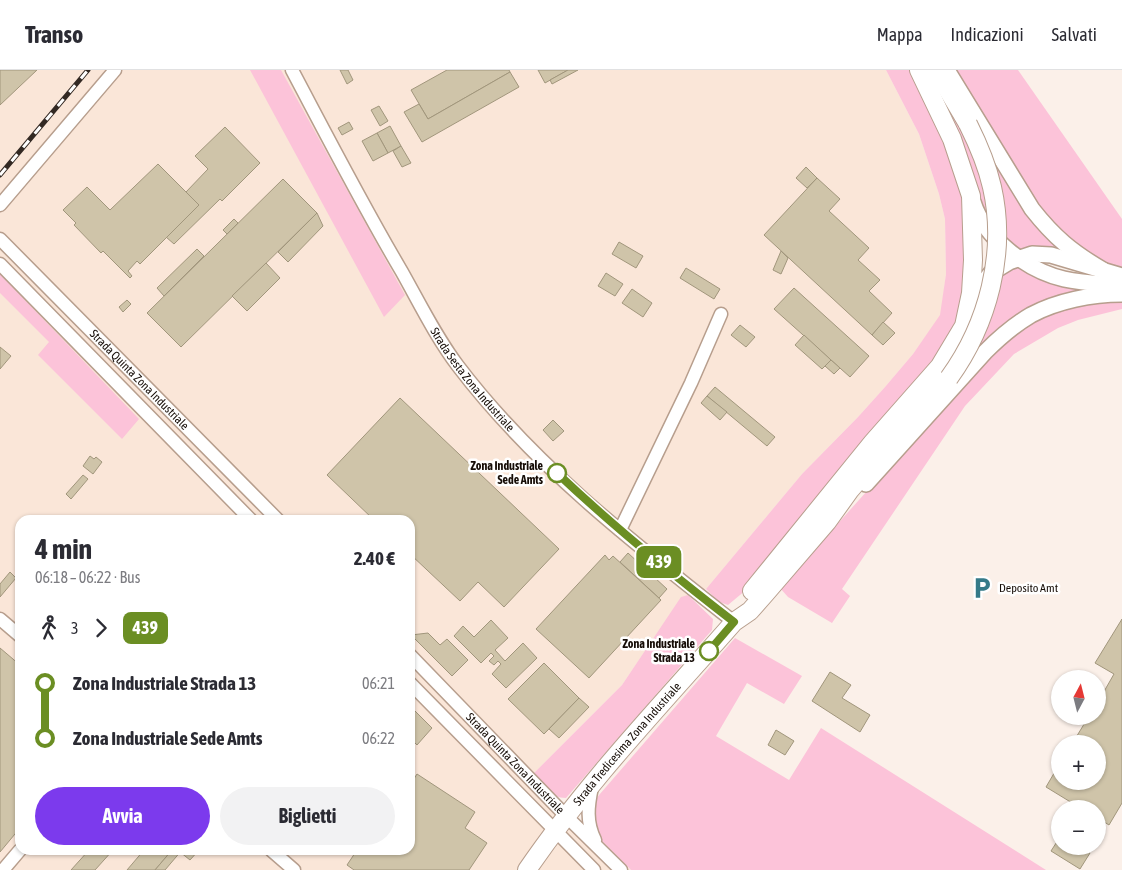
<!DOCTYPE html>
<html lang="it">
<meta charset="utf-8">
<style>
body{margin:0;font-family:"Asap Condensed",sans-serif;background:#f2f2f3;color:#2b2b33;height:100vh;display:flex;flex-direction:column;font-size:19px;white-space:nowrap}
*{box-sizing:border-box;margin:0}
p{font-size:16px;color:#7c7c81}
.icon{flex:none;width:28px;height:28px;fill:none;stroke:currentColor;stroke-width:2;stroke-linecap:round;stroke-linejoin:round}
.map{position:relative;flex:1;overflow:hidden}
.details{position:absolute;left:15px;top:445px;width:400px;height:340px;display:flex;flex-direction:column;background:#fff;border-radius:15px;box-shadow:0 1px 4px #0004}
.details>*{flex:none}
.badge{padding:0 10px;border-radius:8px;font-size:18px;line-height:32px}
.needle{width:32px;rotate:7deg}
.tools{position:absolute;left:1051px;top:600px;display:grid;gap:10px}
.tools a{display:grid;place-items:center;width:55px;height:55px;border-radius:50%;background:#fff;box-shadow:0 1px 4px #0004;font-size:25px}
.map>.badge{position:absolute;translate:-50% -50%;box-shadow:0 0 0 2px #fff}
.legs{display:flex;align-items:center;gap:8px;height:55px;padding:0 20px;font-size:16px}
.legs p{margin-inline-start:auto}
.headline{display:flex;align-items:center;justify-content:space-between;height:85px;padding:0 20px}
h1{font-size:28px;font-weight:700;line-height:38px}
.cta{display:flex;gap:10px;margin-top:auto;padding:10px 20px}
.cta a{flex:1;height:58px;border-radius:30px;background:#7c3aed;color:#fff;font-size:20px;font-weight:700;line-height:58px;text-align:center}
.cta a+a{background:#f2f2f3;color:#2b2b33}
ul{padding:0 20px;list-style:none}
li{display:flex;align-items:center;gap:18px;height:55px;font-size:19px}
li i{display:grid;place-items:center;width:8px;height:100%;margin:0 6px;background:currentColor}
li i::after{content:'';width:12px;height:12px;margin:-6px;border:4px solid;border-radius:50%;background:#fff}
li p{margin-inline-start:auto}
li:first-child i{background:linear-gradient(#0000 50%,currentColor 0)}
li:last-child i{background:linear-gradient(currentColor 50%,#0000 0)}
header{display:flex;align-items:center;gap:30px;box-sizing:border-box;height:70px;padding:0 25px;background:#fff;border-bottom:1px solid #e1e1e2}
header strong{font-size:24px}
nav{display:flex;gap:28px;margin-inline-start:auto;font-size:18px}
.map>svg:first-child{display:block}
.built{fill:#fae6d8;fill-rule:evenodd}
.green{fill:#fcc3d9}
.building{fill:#cfc4a9;stroke:#a1967c}
.lines{fill:none;stroke-linecap:round;stroke-linejoin:round}
.minor-casing{stroke:#b79e8d;stroke-width:15}
.tertiary-casing{stroke:#b79e8d;stroke-width:18}
.secondary-casing{stroke:#b79e8d;stroke-width:20}
.minor{stroke:#fff;stroke-width:12}
.tertiary{stroke:#fff;stroke-width:15}
.secondary{stroke:#fff;stroke-width:18}
.rail-casing{stroke:#332923;stroke-width:5}
.rail{stroke:#fff;stroke-width:3;stroke-dasharray:9;stroke-linecap:butt}
.secondary-bridge-casing{stroke:#b79e8d;stroke-width:20;stroke-linecap:butt}
.secondary-bridge{stroke:#fff;stroke-width:18}
.line-1-casing{stroke:#fff;stroke-width:11}
.line-1{stroke:#6b8e23;stroke-width:8}
.stop-1-dot{fill:#fff;stroke:#6b8e23;stroke-width:2.5}
.labels{text-anchor:middle;dominant-baseline:central;stroke-width:5;stroke-linejoin:round;paint-order:stroke}
.street-label{font-size:12px;fill:#160d07;stroke:#fff}
.stop-label{font-size:12px;font-weight:bold;fill:#160d07;stroke:#fff;text-anchor:end}
.poi-label{font-size:12px;fill:#160d07;stroke:#fff;text-anchor:start}
</style>
<header>
<strong>Transo</strong>
<nav><a>Mappa</a><a>Indicazioni</a><a>Salvati</a></nav>
</header>
<div class="map">
<svg width="1122" height="800" viewBox="0 0 1122 800">
<rect width="100%" height="100%" fill="#fbf0e9"/>
<path class="built" d="M0,0H886L919,64L939,124L945,149L946,204L941,245L913,284L885,317L858,347L802,404L706,519L681,528L622,615L532,705L631,800H0ZM20,450H410V780H20Z"/>
<g class="green">
<polygon points="250,0 281,0 405,225 384,247"/>
<polygon points="886,0 913,0 942,60 965,130 967,224 949,272 746,520 728,535 719,532 706,519 802,404 858,347 885,317 913,284 940,245 946,204 945,149 939,124 919,64"/>
<polygon points="929,0 974,52 1074,188 1020,184 990,160"/>
<polygon points="951,0 1018,0 1122,149 1122,199 1100,194 1036,139"/>
<polygon points="1012,194 1115,220 1064,227 961,302 1001,199"/>
<polygon points="0,204 139,349 122,369 38,285 49,272 0,223"/>
<polygon points="1122,229 1122,239 1078,250 1058,258 1014,284 965,336 842,519 850,526 832,553 788,527 780,518 998,275 1014,261 1055,239"/>
<path d="M688,525L713,549L712,560L566,728C551,728 542,715 532,705L622,615L681,527Z"/>
<polygon points="735,568 802,606 784,634 747,613 716,666 789,710 821,658 1046,800 631,800 598,767 593,753 593,732"/>
</g>
<g class="building">
<polygon points="0,0 37,0 0,35"/>
<polygon points="340,0 348,0 353,10 347,14"/>
<polygon points="447,0 509,0 510,2 428,49 411,20"/>
<polygon points="538,0 568,0 545,13"/>
<polygon points="568,0 578,0 552,14 550,10"/>
<polygon points="510,2 519,17 422,72 404,42 419,34 428,49"/>
<polygon points="379,36 388,51 380,56 371,40"/>
<polygon points="349,52 353,59 342,65 338,58"/>
<polygon points="390,56 401,76 388,83 377,63"/>
<polygon points="225,57 260,93 222,131 220,129 174,174 166,167 199,135 186,122 208,99 195,86"/>
<polygon points="377,63 388,83 373,91 362,71"/>
<polygon points="401,76 411,93 402,97 393,81"/>
<polygon points="158,94 199,135 140,194 137,191 128,201 132,206 130,208 103,181 101,183 74,155 76,153 63,140 87,117 110,140"/>
<polygon points="806,97 817,108 807,118 796,108"/>
<polygon points="817,108 840,129 829,141 869,178 858,190 880,210 869,221 892,243 872,265 764,165"/>
<polygon points="283,109 317,143 181,277 147,243"/>
<polygon points="317,143 323,156 288,192 278,182"/>
<polygon points="234,149 238,153 227,164 223,160"/>
<polygon points="619,172 643,186 636,198 612,184"/>
<polygon points="197,179 204,186 164,226 157,218"/>
<polygon points="781,181 788,188 781,204 773,200"/>
<polygon points="266,193 280,208 247,241 232,226"/>
<polygon points="686,198 720,219 714,229 680,208"/>
<polygon points="606,203 623,214 615,226 598,216"/>
<polygon points="794,218 869,286 850,307 774,239"/>
<polygon points="632,219 652,233 643,247 622,233"/>
<polygon points="127,230 131,234 123,242 119,237"/>
<polygon points="883,252 895,263 883,275 872,265"/>
<polygon points="740,255 755,267 746,277 731,265"/>
<polygon points="804,265 831,290 822,299 795,275"/>
<polygon points="0,277 11,286 0,299"/>
<polygon points="831,290 840,298 834,304 825,296"/>
<polygon points="715,317 775,367 767,376 707,326"/>
<polygon points="707,326 727,342 720,350 701,333"/>
<polygon points="400,328 559,479 504,537 478,512 460,531 410,484 410,450 374,450 327,405"/>
<polygon points="553,350 564,361 553,371 543,360"/>
<polygon points="90,386 94,389 96,387 102,392 93,404 83,396"/>
<polygon points="83,405 88,409 71,429 66,424"/>
<polygon points="628,483 667,519 659,528 620,492"/>
<polygon points="605,485 609,490 613,486 661,530 589,608 536,559"/>
<polygon points="10,502 16,508 0,527 0,514"/>
<polygon points="1122,549 1122,733 1109,755 1098,748 1098,739 1082,739 1046,717 1060,693 1060,711 1098,711 1098,674 1072,674 1089,646 1098,646 1098,632 1114,604 1095,593"/>
<polygon points="491,550 508,568 495,580 505,591 523,573 537,588 506,618 492,604 501,594 498,591 494,595 489,591 494,586 491,583 481,593 454,566 463,556 474,567"/>
<polygon points="428,563 440,575 447,569 468,590 452,606 411,565"/>
<polygon points="0,578 20,595 20,758 0,782"/>
<polygon points="544,593 579,628 544,664 508,629"/>
<polygon points="830,602 851,615 842,628 870,645 860,662 812,631"/>
<polygon points="579,628 589,637 559,668 549,659"/>
<polygon points="411,637 432,658 417,675 410,668 412,662 410,660"/>
<polygon points="776,660 794,671 785,685 768,675"/>
<polygon points="417,704 475,742 465,758 487,773 469,800 354,800 347,795 357,780 410,780 410,715"/>
<polygon points="1060,767 1060,776 1079,776 1090,783 1080,799 1051,781"/>
<polygon points="89,780 113,780 95,800 71,800"/>
<polygon points="144,780 172,780 155,800 127,800"/>
<polygon points="172,780 182,780 165,800 155,800"/>
<polygon points="182,780 199,780 190,790 180,782"/>
</g>
<g class="lines">
<defs>
<g id="minor">
<path id="s1" d="M292,0C328,68 363,136 402,202C420,234 436,267 458,296C534,396 636,475 734,552"/>
<polyline points="0,135 115,0"/>
<path id="s2" d="M0,169L278,450"/>
<polyline points="0,194 251,450"/>
<polyline points="620,460 691,313 721,244"/>
<polyline points="0,549 20,566"/>
<path id="s3" d="M410,585L566,746L621,800"/>
<polyline points="410,613 594,800"/>
<path d="M592,717C588,736 586,752 595,770"/>
<polyline points="271,780 294,800"/>
<polyline points="3,800 20,780"/>
</g>
<g id="tertiary">
<path d="M947,0L1032,139C1054,167 1072,182 1103,200"/>
<path d="M973,132C984,168 1028,201 1064,209C1083,213 1103,214 1122,216"/>
<polyline points="972,238 982,214 991,203 1009,192 1032,184 1051,185 1122,206"/>
<path d="M866,414L985,282C999,268 1014,255 1031,245C1057,231 1092,224 1122,224"/>
</g>
<g id="secondary">
<polyline points="936,0 968,54"/>
<polyline points="752,521 873,372 940,296 964,256 971,223 973,190 971,126 952,69 919,0"/>
<path id="s4" d="M527,800C588,711 663,633 734,552L750,541L765,524L827,452L850,420L949,308"/>
</g>
</defs>
<use href="#minor" class="minor-casing"/>
<use href="#tertiary" class="tertiary-casing"/>
<use href="#secondary" class="secondary-casing"/>
<use href="#minor" class="minor"/>
<use href="#tertiary" class="tertiary"/>
<use href="#secondary" class="secondary"/>
<defs>
<polyline id="rail" points="0,105 88,0"/>
</defs>
<use href="#rail" class="rail-casing"/>
<use href="#rail" class="rail"/>
<defs>
<path id="secondary-bridge" d="M949,308C988,254 1007,183 992,117C987,95 978,74 968,54"/>
</defs>
<use href="#secondary-bridge" class="secondary-bridge-casing"/>
<use href="#secondary-bridge" class="secondary-bridge"/>
</g>
<g class="lines">
<defs>
<path id="line-1" d="M557,403C613,456 673,505 734,552L709,581"/>
</defs>
<use href="#line-1" class="line-1-casing"/>
<use href="#line-1" class="line-1"/>
</g>
<defs>
<symbol id="parking-bare" viewBox="-9 -9 18 18"><path d="M-3.5-5.5H1a3.5 3.5 0 0 1 0 7H-1V5.5H-3.5ZM-1-3.4V-.6H.8a1.4 1.4 0 0 0 0-2.8Z" fill="#357a88" stroke="#fff" stroke-width="2.5" paint-order="stroke"/></symbol>
</defs>
<g fill-rule="evenodd">
<use href="#parking-bare" x="966" y="502" width="32" height="32"/>
</g>
<g class="stop-1-dot">
<circle cx="557" cy="403" r="9"/>
<circle cx="709" cy="581" r="9"/>
</g>
<g class="labels">
<g class="street-label">
<text stroke="none"><textPath href="#s1" startOffset="359">Strada Sesta Zona Industriale</textPath></text>
<text stroke="none"><textPath href="#s2" startOffset="198">Strada Quinta Zona Industriale</textPath></text>
<text stroke="none"><textPath href="#s4" startOffset="161">Strada Tredicesima Zona Industriale</textPath></text>
<text stroke="none"><textPath href="#s3" startOffset="151">Strada Quinta Zona Industriale</textPath></text>
</g>
<g class="stop-label">
<text x="543" y="396">Zona Industriale<tspan x="543" dy="14">Sede Amts</tspan></text>
<text x="695" y="574">Zona Industriale<tspan x="695" dy="14">Strada 13</tspan></text>
</g>
<g class="poi-label">
<text x="999" y="518">Deposito Amt</text>
</g>
</g>
</svg>
<div class="tools">
<a><svg class="needle" viewBox="-14 -14 28 28"><path d="M0-13l5 13h-10z" fill="#e53935"/><path d="M0 13l5-13h-10z" fill="#7c7c81"/></svg></a>
<a>+</a>
<a>−</a>
</div>
<b class="badge" style="left:659px;top:492px;background:#6b8e23;color:#fff">439</b>
<section class="details">
<div class="headline"><div><h1>4 min</h1><p>06:18 – 06:22 · Bus</p></div><b>2.40 €</b></div>
<div class="legs"><svg class="icon" aria-label="walk" viewBox="0 0 24 24"><circle cx="13" cy="4" r="2"/><path d="M13 8l-2 6 4 7M11 14l-3 7M7 12l3-4h3l4 4"/></svg>3<svg class="icon" aria-label="forward" viewBox="0 0 24 24"><path d="M9 5l7 7-7 7"/></svg><b class="badge" style="background:#6b8e23;color:#fff">439</b></div>
<ul>
<li><i style="color:#6b8e23"></i><b>Zona Industriale Strada 13</b><p>06:21</p></li>
<li><i style="color:#6b8e23"></i><b>Zona Industriale Sede Amts</b><p>06:22</p></li>
</ul>
<div class="cta"><a>Avvia</a><a>Biglietti</a></div>
</section>
</div>
